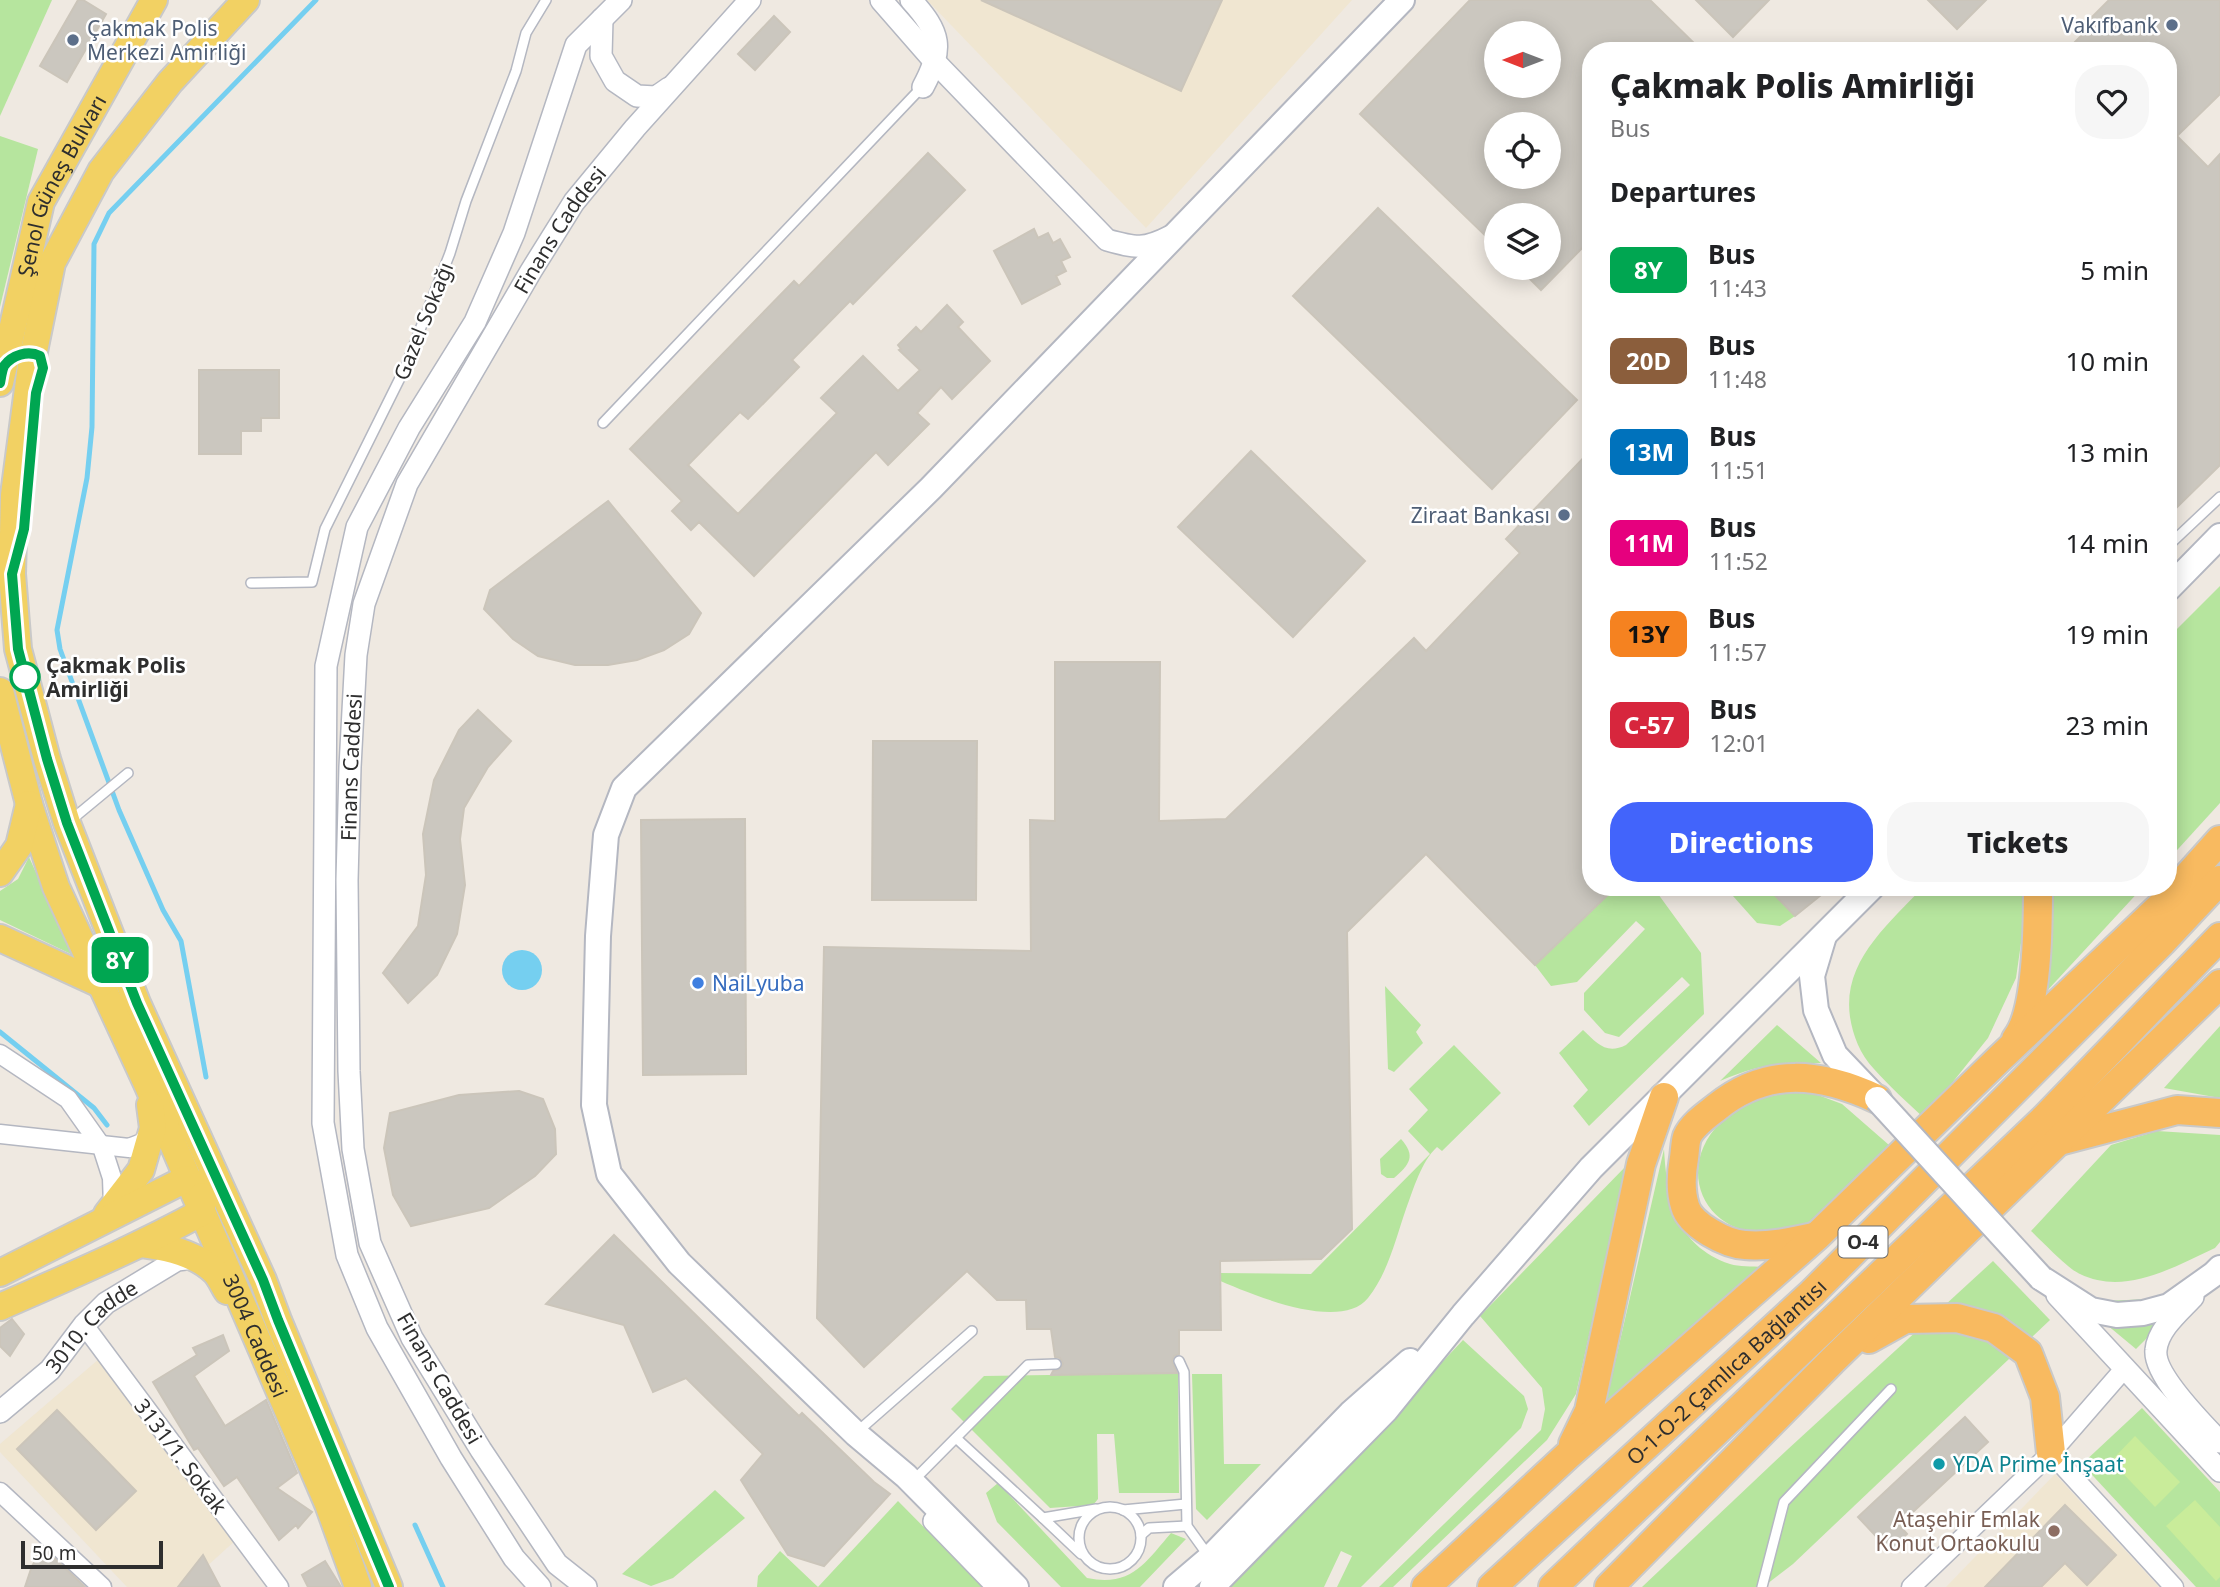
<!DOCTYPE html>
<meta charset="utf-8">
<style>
body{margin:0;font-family:"Noto Sans",sans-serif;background:#f6f6f6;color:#202124;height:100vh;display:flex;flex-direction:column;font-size:26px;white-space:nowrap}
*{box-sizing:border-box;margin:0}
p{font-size:23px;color:#757577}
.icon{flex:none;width:38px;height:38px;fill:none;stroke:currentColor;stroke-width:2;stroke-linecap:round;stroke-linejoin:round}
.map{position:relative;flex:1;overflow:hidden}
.panel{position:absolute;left:1582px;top:42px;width:595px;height:854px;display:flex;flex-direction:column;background:#fff;border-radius:28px;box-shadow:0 4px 18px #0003}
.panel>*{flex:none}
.badge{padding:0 14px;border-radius:10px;font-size:24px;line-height:46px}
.needle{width:46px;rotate:270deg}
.buttons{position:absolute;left:1484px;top:21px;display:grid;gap:14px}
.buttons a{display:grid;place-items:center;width:77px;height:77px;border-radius:50%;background:#fff;box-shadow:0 4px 18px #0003;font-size:35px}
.scale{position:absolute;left:21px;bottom:18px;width:142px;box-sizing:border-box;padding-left:7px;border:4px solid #2e2e2e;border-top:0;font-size:19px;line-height:24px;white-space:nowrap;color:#2e2e2e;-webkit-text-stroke:5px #fff;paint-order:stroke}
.map>.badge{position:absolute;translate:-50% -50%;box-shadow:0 0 0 4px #fff}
h2{padding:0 28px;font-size:26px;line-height:63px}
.round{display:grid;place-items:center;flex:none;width:74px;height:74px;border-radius:28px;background:#f6f6f6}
.summary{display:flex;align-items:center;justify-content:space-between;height:119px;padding:0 28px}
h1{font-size:33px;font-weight:800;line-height:52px}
.action{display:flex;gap:14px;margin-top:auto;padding:14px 28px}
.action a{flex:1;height:80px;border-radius:28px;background:#4264fb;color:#fff;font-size:28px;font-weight:800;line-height:80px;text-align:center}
.action a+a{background:#f6f6f6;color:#202124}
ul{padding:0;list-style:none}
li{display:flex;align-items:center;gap:21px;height:91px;padding:0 28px}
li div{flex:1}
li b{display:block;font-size:26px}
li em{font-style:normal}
li .badge{min-width:77px;font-weight:700;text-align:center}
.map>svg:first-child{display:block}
.education{fill:#f0e6d1}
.green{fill:#b6e59e}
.pitch{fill:#c9ec9a}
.water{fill:#75cff0}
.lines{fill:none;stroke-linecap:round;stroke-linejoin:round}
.stream{stroke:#75cff0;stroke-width:5}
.building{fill:#cbc7bf;stroke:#cbc5ba;stroke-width:2;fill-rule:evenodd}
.service-casing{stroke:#b4b7c1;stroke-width:12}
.minor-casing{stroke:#b4b7c1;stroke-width:21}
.tertiary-casing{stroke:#b4b7c1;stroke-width:24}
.secondary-casing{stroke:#b4b7c1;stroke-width:28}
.primary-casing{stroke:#c9c9c9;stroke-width:30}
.trunk-casing{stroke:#c9c9c9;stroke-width:32}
.service{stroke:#fff;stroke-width:9}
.minor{stroke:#fff;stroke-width:18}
.tertiary{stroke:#fff;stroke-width:21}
.secondary{stroke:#fff;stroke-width:24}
.primary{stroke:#f2d163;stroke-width:26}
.trunk{stroke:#f8ba60;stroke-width:28}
.secondary-bridge-casing{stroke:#b4b7c1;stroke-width:28;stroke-linecap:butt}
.secondary-bridge{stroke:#fff;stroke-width:24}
.line-casing{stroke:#fff;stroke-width:16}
.line{stroke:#00a651;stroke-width:10}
.service-dot{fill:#5c6f8a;stroke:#fff;stroke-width:2.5}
.stop-dot{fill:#fff;stroke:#00a651;stroke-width:3.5}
.shop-dot{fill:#3f7fe0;stroke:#fff;stroke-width:2.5}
.culture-dot{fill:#0f9aa8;stroke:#fff;stroke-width:2.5}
.education-dot{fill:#8d6e63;stroke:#fff;stroke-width:2.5}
.labels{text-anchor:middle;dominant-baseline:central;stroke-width:5;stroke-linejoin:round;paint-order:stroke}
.shield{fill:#fff;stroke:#6d6d6d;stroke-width:2}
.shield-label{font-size:19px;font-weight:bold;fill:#2e2e2e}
.service-label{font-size:21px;fill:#4e5e75;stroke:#fff;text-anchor:end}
.street-label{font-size:21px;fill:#2e2e2e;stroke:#fff}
.stop-label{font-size:21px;font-weight:bold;fill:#2e2e2e;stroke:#fff;text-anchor:start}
.shop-label{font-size:21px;fill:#366cbe;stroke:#fff;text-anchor:start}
.culture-label{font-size:21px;fill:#0d838f;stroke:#fff;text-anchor:start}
.education-label{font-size:21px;fill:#785e54;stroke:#fff;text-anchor:end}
</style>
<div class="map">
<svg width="2220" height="1587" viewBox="0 0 2220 1587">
<rect width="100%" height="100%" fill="#efe9e1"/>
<g class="education">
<polygon points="927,0 1352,0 1146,228"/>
<polygon points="99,1359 237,1539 184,1587 127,1587 0,1452 0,1444"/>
<polygon points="2055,1474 2159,1587 1946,1587"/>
</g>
<g class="green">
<polygon points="0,0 52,0 0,116"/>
<polygon points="0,136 38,149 0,307"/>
<polygon points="2220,586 2220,803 2168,860 2168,638"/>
<polygon points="29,857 73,955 0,920 0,891 18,879"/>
<path d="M1616,887H1653L1701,953L1704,1014L1589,1126L1573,1106L1588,1090L1559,1053L1583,1030C1597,1043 1606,1055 1626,1045L1690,985L1682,977L1619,1037L1605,1033L1584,1010V993L1645,929L1636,921L1577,982L1551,986L1535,965Z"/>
<polygon points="1725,887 1767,887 1795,916 1780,926 1757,923"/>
<path d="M1923,887H2029L2016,978L1988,1038L1924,1118C1907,1102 1889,1086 1874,1069C1860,1054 1853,1036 1850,1017C1842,961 1889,924 1923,887Z"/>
<polygon points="2054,887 2143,887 2045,993"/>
<polygon points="1385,986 1421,1025 1416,1032 1423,1043 1394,1072 1388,1069"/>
<path d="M1777,1025L1821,1063C1778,1063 1760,1064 1720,1081Z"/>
<polygon points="2220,1026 2220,1098 2164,1088"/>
<path d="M1454,1045L1501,1093L1442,1151L1437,1147C1421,1162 1414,1188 1406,1209C1396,1238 1388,1273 1368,1298C1340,1333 1248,1293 1216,1279L1219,1273L1311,1274L1430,1154L1408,1131L1428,1110L1409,1089Z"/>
<path d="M1810,1092L1842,1104L1889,1145C1866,1168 1818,1224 1788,1233C1782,1235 1773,1233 1767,1233C1702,1234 1675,1167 1721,1122C1726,1118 1731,1111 1737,1108C1760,1096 1784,1093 1810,1092Z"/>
<path d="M2157,1131L2220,1135V1242L2215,1248C2174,1267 2125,1296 2080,1274C2067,1268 2043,1242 2031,1231L2111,1145Z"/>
<path d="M1401,1139C1416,1156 1410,1164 1394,1178H1387L1381,1174L1380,1159Z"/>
<path d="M1664,1149C1667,1199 1675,1245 1730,1264C1739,1267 1752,1266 1763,1267L1606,1402Z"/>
<polygon points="1627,1165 1576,1394 1547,1440 1393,1587 1379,1587 1541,1430 1545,1409 1542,1388 1480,1316"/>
<polygon points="1993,1261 2050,1320 1793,1564 1763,1587 1642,1587 1787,1450"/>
<polygon points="2201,1284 2136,1349 2071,1295 2104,1301 2149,1299"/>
<polygon points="1463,1340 1524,1396 1528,1409 1521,1428 1361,1587 1337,1587 1352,1556 1341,1551 1324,1587 1222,1587 1347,1463"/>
<polygon points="1178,1373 1179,1493 1119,1493 1114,1434 1097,1434 1098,1499 1093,1505 1050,1508 951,1409 984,1376"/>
<polygon points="1192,1374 1222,1374 1224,1464 1261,1464 1207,1520 1196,1509"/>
<polygon points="2142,1408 2220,1492 2220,1587 2196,1587 2082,1464"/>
<path d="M998,1483L1087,1578C1132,1587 1145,1563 1171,1533L1186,1539L1140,1587H1061L997,1522L986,1493Z"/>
<polygon points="715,1490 745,1518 673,1578 651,1586 622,1574"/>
<polygon points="898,1501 983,1587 757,1587 758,1576 780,1551 818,1587"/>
</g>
<g class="pitch">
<polygon points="2135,1436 2180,1482 2155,1507 2111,1461"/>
<polygon points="2195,1500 2220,1527 2220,1577 2216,1581 2166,1526"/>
</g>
<circle class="water" cx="522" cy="970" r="20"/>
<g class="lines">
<g class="stream">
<polyline points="0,1032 94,1108 107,1125"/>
<polyline points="206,1077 181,941 163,910 119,810 60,649 57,630 87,478 92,427 94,244 109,213 316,0"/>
<polyline points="415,1525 443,1587"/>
</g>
</g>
<g class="building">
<polygon points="78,0 83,0 106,14 67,82 40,66"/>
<polygon points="981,0 1222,0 1181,91"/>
<path d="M1470,0H1650L1702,51H1591V239L1541,290L1519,268H1549V215H1496V246L1360,114ZM1496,33H1549V86H1496ZM1496,124H1549V177H1496Z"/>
<polygon points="1696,0 1769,0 1733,37"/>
<polygon points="1928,0 1986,0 1957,29"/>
<polygon points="2109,0 2220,0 2220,94 2177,136 2208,167 2220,154 2220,465 2168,516 2168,51 2066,51 2089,28 2085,24"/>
<polygon points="774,16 790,32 755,70 738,54"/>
<polygon points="928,153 965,190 853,304 850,301 792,360 799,367 748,419 740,412 688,465 738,514 837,413 821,398 863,356 898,391 920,370 899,350 901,349 898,345 916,327 921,332 947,305 963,322 958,327 990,361 952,399 941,387 917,413 929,424 888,465 876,452 754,576 699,522 691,530 672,511 682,501 630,449 794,281 799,286"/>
<polygon points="1378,208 1577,400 1492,489 1293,296"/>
<polygon points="1034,229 1038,238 1048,233 1053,243 1060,239 1070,257 1061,261 1066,271 1056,276 1060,284 1022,304 994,251"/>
<polygon points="199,370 279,370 279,418 261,418 261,431 241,431 241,454 199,454"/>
<polygon points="1591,450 1591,887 1616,887 1535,965 1426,854 1347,932 1352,1229 1321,1259 1220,1261 1221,1330 1179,1330 1179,1354 1174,1356 1172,1361 1177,1373 1051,1375 1053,1371 1060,1369 1063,1364 1060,1358 1055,1357 1051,1329 1027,1329 1026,1300 997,1300 967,1271 864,1367 817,1318 824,947 1031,951 1030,820 1055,821 1055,662 1160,662 1159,821 1226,819 1414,638 1426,651 1520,553 1506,539"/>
<polygon points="1251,451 1365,561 1293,637 1178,527"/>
<polygon points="608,501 701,613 689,634 664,650 637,660 608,665 575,665 538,656 513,639 484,609 490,590"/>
<polygon points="478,710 511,741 488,767 464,808 460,839 465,885 457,934 437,975 408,1003 383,973 418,926 426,875 423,834 434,780 459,730"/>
<polygon points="873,741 977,741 976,900 872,900"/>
<polygon points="745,819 746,1074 643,1075 641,820"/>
<polygon points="1767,887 1831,887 1795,916"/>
<polygon points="519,1091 543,1099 555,1129 556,1154 535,1176 489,1208 411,1226 393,1195 384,1148 390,1113 459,1095"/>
<polygon points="614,1235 799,1416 802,1413 874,1482 890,1494 824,1566 788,1555 741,1480 763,1454 686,1378 653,1392 624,1325 546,1304"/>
<polygon points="12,1319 24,1334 10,1356 0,1346 0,1328"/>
<polygon points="223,1335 229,1351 194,1376 225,1426 266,1400 297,1473 277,1488 312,1512 298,1528 296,1525 279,1540 237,1477 224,1486 198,1448 194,1450 153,1382 197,1355 193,1348"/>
<polygon points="57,1410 136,1491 96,1530 17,1449"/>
<polygon points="1965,1417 1988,1442 1899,1525 1907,1534 1889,1550 1858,1517"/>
<polygon points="2065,1505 2116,1555 2087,1585 2065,1563 2041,1587 1985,1587"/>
<polygon points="44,1548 85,1587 25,1587 32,1566"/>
<polygon points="203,1555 220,1587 178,1587"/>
<polygon points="325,1561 341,1587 308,1587 302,1575"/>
</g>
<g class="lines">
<defs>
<g id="service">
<polyline points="603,423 922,87"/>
<polyline points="2168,546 2220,497"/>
<polyline points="251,583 312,582 325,529 405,368 450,253 466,201 516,71 526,33 546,0"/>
<polyline points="70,821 128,773"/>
<polyline points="1179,1361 1184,1372 1187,1526 1210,1558"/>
<polyline points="857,1432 972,1331"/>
<polyline points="956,1438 1043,1518"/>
<polyline points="913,1481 1028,1365 1056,1364"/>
<circle cx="1110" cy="1538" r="31"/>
<polyline points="1123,1510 1186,1504"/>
<polyline points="1141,1535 1149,1528 1187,1526"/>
<polyline points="1081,1554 1043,1518 1096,1509"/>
<polyline points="1762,1587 1784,1502 1891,1389"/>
</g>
<g id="minor">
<polyline points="0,1054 68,1099 102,1147 112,1178 113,1206"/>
<polyline points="0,1134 129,1148 142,1143 151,1131"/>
<polyline points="84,1325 279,1587"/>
<polyline points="2051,1453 2174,1587"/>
<polyline points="0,1492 102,1587"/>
<polyline points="1911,1587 2051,1453 2124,1369"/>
</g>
<g id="tertiary">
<path d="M881,0L936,63L1107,240C1136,248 1144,250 1171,236"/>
<path d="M911,0C941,33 944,48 923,87"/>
<polyline points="602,19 601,56 615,81 637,96 656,97 669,88"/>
<polyline points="2057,1295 2220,1471"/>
<path d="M2193,1297C2179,1312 2158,1329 2156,1350C2153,1375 2203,1424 2220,1442"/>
<path id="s1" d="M0,1412L50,1370L84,1325L106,1303L177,1260L194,1258"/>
<polyline points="934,1521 998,1587"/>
<polyline points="540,1587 514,1558 451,1458 377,1328 347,1255 323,1123 326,666 357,527 409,428 475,322 514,233 576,45 621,0"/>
<path id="s2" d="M586,1587L557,1564L481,1450L412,1338L370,1243L353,1149L349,1071L347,880L350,767L356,655L364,604L407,484L531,271L574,202L635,128L750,0"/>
</g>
<g id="secondary">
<polyline points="2168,589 2220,536"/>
<polyline points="1824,936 1812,976 1816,1010 1835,1055 1876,1098"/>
<polyline points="2041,1278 2091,1310 2117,1315 2143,1313 2169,1306 2214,1274 2220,1268"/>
<polyline points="1016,1587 906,1476 856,1434 679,1263 609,1174 594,1105 598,936 606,835 624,788 931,488 1402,0"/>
<polyline points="1176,1587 1210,1558 1351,1413 1410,1361"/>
<polyline points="1212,1587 1386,1410 1463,1315 1591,1168 1872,887"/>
</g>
<g id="primary">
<polyline points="246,0 170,82 101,171 52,263 31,366 14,495 12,574 18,649 47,759 67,823 137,1003 263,1280 278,1320 389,1587"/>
<path id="s3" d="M0,383L41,202L154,0"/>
<path id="s4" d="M0,691L29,804L56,887L148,1086L286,1406L328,1504L358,1587"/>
<polyline points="0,873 19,846 29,804"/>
<polyline points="0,938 100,984"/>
<polyline points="107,1214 141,1170 153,1128 150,1105"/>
<path d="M142,1244C167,1247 197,1254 215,1272C220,1277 223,1285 227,1291"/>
<polyline points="0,1273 186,1179 201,1186"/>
<path d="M0,1307C68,1277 136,1248 202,1212V1196"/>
</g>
<g id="trunk">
<path d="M2016,1039C2038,1012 2038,923 2038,887"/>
<polyline points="2063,1140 2177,1110 2220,1113"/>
<path d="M1814,1237C1791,1242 1768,1247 1745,1245C1726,1244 1690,1225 1685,1206C1680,1190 1681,1175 1684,1158C1685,1152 1685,1143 1687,1137C1692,1125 1707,1115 1717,1107C1768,1066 1821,1073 1877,1099"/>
<polyline points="1869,1339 1905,1319 1957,1318 1994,1328 2028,1353 2045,1397 2051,1453"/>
<polyline points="1573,1444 1589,1411 1641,1164 1664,1097"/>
<polyline points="1426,1587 1567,1456 1817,1236 1998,1060 2160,907 2220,840"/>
<path id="s5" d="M1492,1587L1812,1293L2162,942L2220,880"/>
<polyline points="1553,1587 2045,1118 2220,937"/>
<polyline points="1609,1587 1833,1360 2220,984"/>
</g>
</defs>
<use href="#service" class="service-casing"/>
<use href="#minor" class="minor-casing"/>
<use href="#tertiary" class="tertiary-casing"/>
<use href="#secondary" class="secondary-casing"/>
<use href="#primary" class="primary-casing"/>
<use href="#trunk" class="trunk-casing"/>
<use href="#service" class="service"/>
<use href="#minor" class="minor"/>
<use href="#tertiary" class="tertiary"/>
<use href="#secondary" class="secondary"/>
<use href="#primary" class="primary"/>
<use href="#trunk" class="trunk"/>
<defs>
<polyline id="secondary-bridge" points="1877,1099 2041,1278"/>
</defs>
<use href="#secondary-bridge" class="secondary-bridge-casing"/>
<use href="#secondary-bridge" class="secondary-bridge"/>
</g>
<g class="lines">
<defs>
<path id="line" d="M0,383C1,378 2,370 4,366C12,355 28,350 40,356L43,368L36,393L24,529L12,574L18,649L47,759L67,823L137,1003L263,1280L278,1320L389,1587"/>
</defs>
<use href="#line" class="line-casing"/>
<use href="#line" class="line"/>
</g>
<g class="service-dot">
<circle cx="2172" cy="25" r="7"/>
<circle cx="73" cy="40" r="7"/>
<circle cx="1564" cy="515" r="7"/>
</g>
<circle class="stop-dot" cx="25" cy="677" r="14"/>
<circle class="shop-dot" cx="698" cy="983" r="7"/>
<circle class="culture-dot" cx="1939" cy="1464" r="7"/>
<circle class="education-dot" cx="2054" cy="1531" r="7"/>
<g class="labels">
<rect class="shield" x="1838.5" y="1226.5" width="49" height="31" rx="5"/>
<g class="shield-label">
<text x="1863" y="1242">O-4</text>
</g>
<g class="service-label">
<text x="2158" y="25">Vakıfbank</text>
<text x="87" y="28" text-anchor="start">Çakmak Polis<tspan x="87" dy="24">Merkezi Amirliği</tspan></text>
<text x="1550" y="515">Ziraat Bankası</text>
</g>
<g class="street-label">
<text stroke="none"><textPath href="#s3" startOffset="208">Şenol Güneş Bulvarı</textPath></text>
<text stroke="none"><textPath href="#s2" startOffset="1475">Finans Caddesi</textPath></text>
<text transform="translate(423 321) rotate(-68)">Gazel Sokağı</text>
<text stroke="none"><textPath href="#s2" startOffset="887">Finans Caddesi</textPath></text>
<text stroke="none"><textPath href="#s1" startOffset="126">3010. Cadde</textPath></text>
<text stroke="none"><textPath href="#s4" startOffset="695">3004 Caddesi</textPath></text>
<text stroke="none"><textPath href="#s5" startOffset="318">O-1-O-2 Çamlıca Bağlantısı</textPath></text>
<text transform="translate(440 1378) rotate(60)">Finans Caddesi</text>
<text transform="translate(181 1456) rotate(53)">3131/1. Sokak</text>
</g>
<g class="stop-label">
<text x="46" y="665">Çakmak Polis<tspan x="46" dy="24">Amirliği</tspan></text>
</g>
<g class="shop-label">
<text x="712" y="983">NaiLyuba</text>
</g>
<g class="culture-label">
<text x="1953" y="1464">YDA Prime İnşaat</text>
</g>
<g class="education-label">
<text x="2040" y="1519">Ataşehir Emlak<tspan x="2040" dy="24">Konut Ortaokulu</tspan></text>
</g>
</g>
</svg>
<div class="buttons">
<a><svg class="needle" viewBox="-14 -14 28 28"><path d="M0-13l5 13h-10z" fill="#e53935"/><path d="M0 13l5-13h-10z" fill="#757577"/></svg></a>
<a><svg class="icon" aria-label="locate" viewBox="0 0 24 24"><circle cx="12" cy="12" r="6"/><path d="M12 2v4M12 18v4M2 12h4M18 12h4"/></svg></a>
<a><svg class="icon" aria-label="layers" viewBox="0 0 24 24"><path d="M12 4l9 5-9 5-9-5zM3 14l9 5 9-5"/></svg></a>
</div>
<div class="scale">50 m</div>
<b class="badge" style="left:120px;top:960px;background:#00a651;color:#fff">8Y</b>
<section class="panel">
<div class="summary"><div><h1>Çakmak Polis Amirliği</h1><p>Bus</p></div><a class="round"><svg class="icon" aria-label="heart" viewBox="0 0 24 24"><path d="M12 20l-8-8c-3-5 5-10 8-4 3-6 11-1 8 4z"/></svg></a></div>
<h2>Departures</h2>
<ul>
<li><span class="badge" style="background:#00a651;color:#fff">8Y</span><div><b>Bus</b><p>11:43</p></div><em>5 min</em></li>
<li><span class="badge" style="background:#8b5e3c;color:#fff">20D</span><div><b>Bus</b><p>11:48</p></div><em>10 min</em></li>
<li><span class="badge" style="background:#0072bc;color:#fff">13M</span><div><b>Bus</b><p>11:51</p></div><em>13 min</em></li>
<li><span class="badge" style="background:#e6007e;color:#fff">11M</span><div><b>Bus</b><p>11:52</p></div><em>14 min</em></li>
<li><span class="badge" style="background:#f58220;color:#111">13Y</span><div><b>Bus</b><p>11:57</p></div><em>19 min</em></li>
<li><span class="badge" style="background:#d7263d;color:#fff">C-57</span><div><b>Bus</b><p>12:01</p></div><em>23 min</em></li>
</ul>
<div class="action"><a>Directions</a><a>Tickets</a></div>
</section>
</div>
